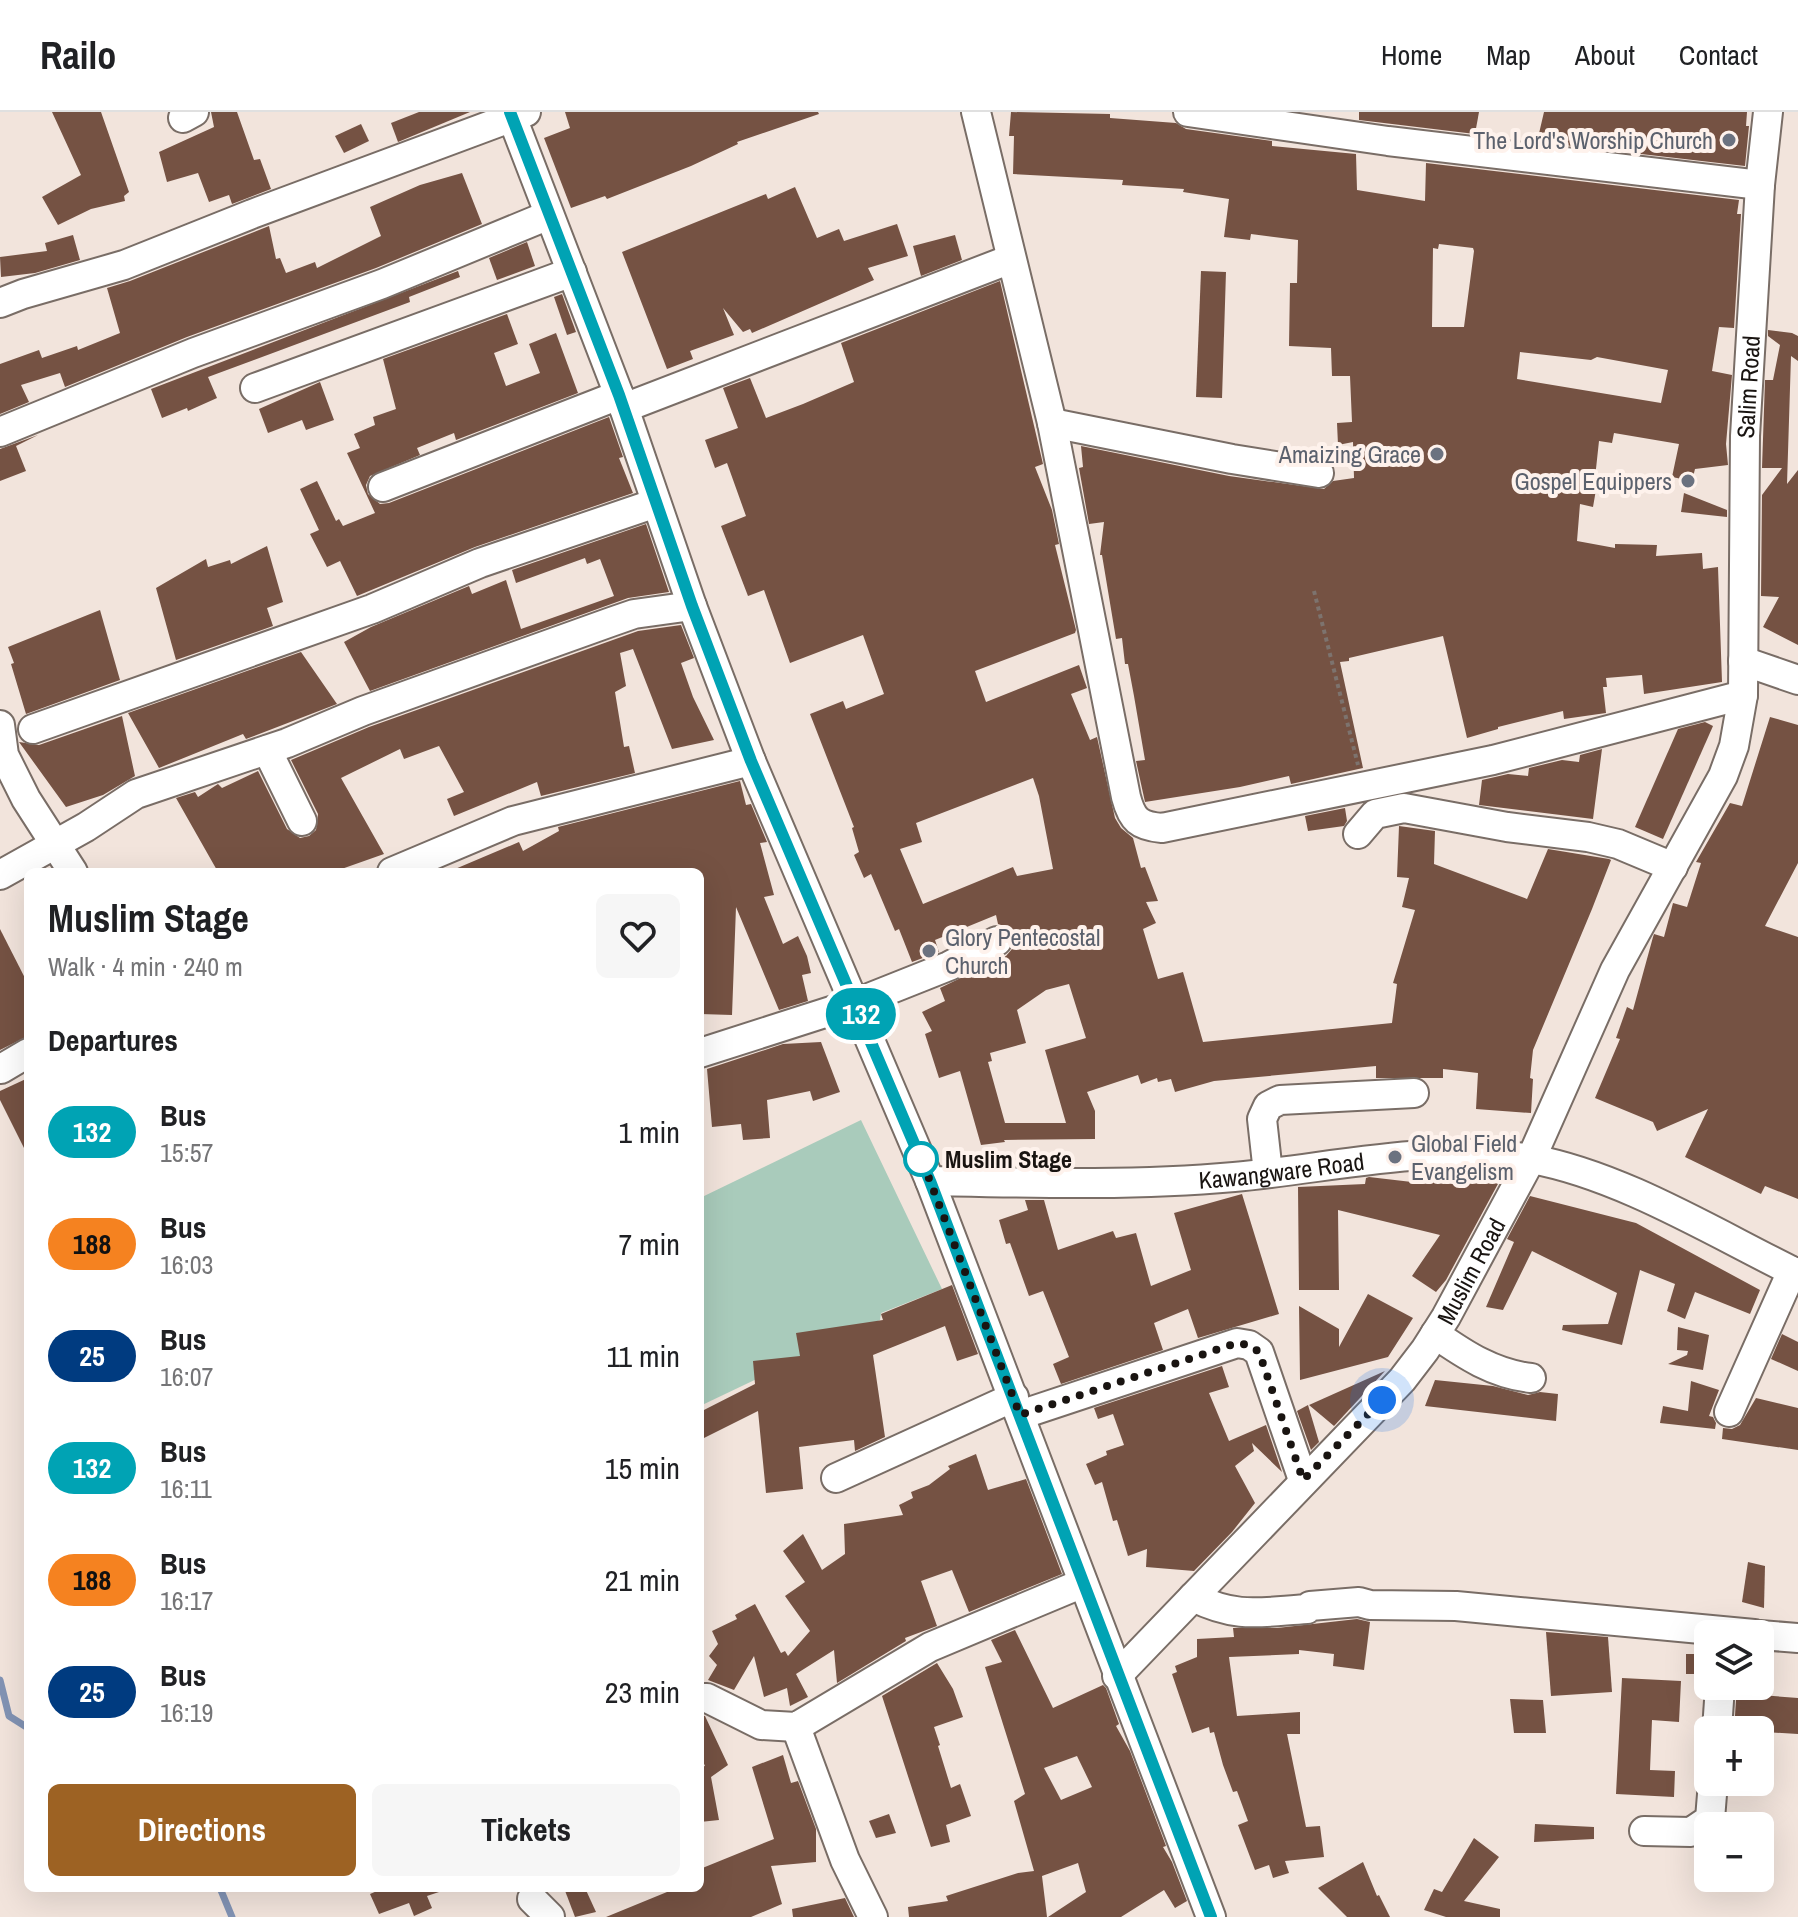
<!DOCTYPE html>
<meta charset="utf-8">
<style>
body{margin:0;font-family:"Archivo Narrow",sans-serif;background:#f6f6f6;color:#202124;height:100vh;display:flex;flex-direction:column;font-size:30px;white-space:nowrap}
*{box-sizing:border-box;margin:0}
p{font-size:26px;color:#757577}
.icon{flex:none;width:44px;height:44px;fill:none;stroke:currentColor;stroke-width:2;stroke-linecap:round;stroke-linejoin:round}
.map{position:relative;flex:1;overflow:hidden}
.details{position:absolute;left:24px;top:756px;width:680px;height:1024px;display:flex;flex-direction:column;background:#fff;border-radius:12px;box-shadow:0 8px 32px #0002}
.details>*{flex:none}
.badge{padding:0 16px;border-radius:26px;font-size:28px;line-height:52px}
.controls{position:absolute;left:1694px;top:1508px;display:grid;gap:16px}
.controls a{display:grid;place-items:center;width:80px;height:80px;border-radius:12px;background:#fff;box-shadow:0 8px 32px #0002;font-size:40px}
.you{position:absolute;width:40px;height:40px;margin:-20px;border:6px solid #fff;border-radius:50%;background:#1a73e8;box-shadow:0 0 0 12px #1a73e833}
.map>.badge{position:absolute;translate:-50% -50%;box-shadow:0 0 0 4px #fff}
h2{padding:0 24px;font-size:30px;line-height:72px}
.round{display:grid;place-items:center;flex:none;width:84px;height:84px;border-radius:12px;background:#f6f6f6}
.overview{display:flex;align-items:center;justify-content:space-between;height:136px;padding:0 24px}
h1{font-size:38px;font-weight:700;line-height:60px}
.action{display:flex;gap:16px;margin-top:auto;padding:16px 24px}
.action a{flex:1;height:92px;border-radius:12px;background:#9d6223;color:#fff;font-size:32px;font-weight:700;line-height:92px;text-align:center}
.action a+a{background:#f6f6f6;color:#202124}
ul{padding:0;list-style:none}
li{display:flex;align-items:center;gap:24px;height:112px;padding:0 24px}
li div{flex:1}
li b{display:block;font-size:30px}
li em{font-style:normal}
li .badge{min-width:88px;font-weight:700;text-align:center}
header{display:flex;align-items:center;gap:48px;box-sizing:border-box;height:112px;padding:0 40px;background:#fff;border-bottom:2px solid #e0e0e0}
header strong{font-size:38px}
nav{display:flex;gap:44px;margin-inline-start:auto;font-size:28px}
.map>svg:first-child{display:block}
.green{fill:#a9cbbb}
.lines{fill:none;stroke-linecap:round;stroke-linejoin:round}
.stream{stroke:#8293b4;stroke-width:7}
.building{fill:#755243;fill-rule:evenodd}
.minor-casing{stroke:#796d66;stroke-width:32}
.path{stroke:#7d736e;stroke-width:4;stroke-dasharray:4 4;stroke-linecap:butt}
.minor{stroke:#fff;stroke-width:28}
.line-casing{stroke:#fff;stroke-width:18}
.line{stroke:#00a3b4;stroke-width:12}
.walk{stroke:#191411;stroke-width:8;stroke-dasharray:0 14.4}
.worship-dot{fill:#6b7280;stroke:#fef2ec;stroke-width:3}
.stop-dot{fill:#fff;stroke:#00a3b4;stroke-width:4}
.labels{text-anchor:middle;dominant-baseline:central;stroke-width:8;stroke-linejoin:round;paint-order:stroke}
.worship-label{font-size:24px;fill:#5b616d;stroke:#fef2ec;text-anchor:end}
.street-label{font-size:24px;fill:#191411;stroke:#fef2ec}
.stop-label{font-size:24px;font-weight:bold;fill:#191411;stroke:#fef2ec;text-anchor:start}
</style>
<header>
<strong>Railo</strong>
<nav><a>Home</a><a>Map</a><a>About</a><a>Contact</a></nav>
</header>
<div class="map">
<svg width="1798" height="1805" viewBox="0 0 1798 1805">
<rect width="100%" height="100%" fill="#f2e4dc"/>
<polygon class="green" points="861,1008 942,1177 881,1201 880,1208 700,1294 700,1086"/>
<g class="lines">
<g class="stream">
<polyline points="0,1568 9,1604 28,1616"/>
<polyline points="220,1776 232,1805"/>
</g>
</g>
<g class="building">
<polygon points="52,0 101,0 129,80 124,84 125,89 91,97 58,113 42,85 81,63"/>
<polygon points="211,0 237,0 254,48 260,47 271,77 232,92 229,83 209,90 198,61 167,70 159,40 214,15"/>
<polygon points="419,0 470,0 398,30 391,11"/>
<polygon points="565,0 818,0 819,2 737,30 738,32 691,54 607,87 605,84 571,96 544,26 570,16"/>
<path d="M1011,0L1110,2V6L1176,11L1186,17L1272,29V34L1356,42L1357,78L1425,89L1426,51L1739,88L1737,102H1741L1734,216L1719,215L1712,259L1732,263L1726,332L1728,353L1695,357L1692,369L1672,365L1679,332L1614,321L1612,331L1599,329L1595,366H1598L1593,395L1580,392L1577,429L1615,436V432L1657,433L1656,444L1702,441L1703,457L1718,455L1722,570L1644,582L1642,563L1606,566L1607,575H1603L1606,601L1564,607L1563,599L1498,615V617L1467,626L1443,524L1349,546V549L1340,550L1363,656L1291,672L1289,664L1240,675L1145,690L1136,649L1145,648L1134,584L1128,552H1125L1122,526L1116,527L1102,443H1100L1104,410L1089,412L1079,356L1083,355L1081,334L1229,364L1324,377L1333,369L1354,366L1353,330L1338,333L1337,311L1352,310L1350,264H1332L1331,236L1289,234L1290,171H1297L1298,128L1251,122L1250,128L1224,125L1229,87L1183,80L1184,77L1122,73L1123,68L1013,62L1014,24H1009ZM1439,132L1473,136L1474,139L1464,215H1432L1433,136L1438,137ZM1520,240L1591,248L1597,245L1668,258L1661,291L1517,267Z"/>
<polygon points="1359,0 1479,0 1475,22 1359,8"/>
<polygon points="1544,0 1747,0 1746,14 1749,14 1745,54 1537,30"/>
<polygon points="361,12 369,29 344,41 335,24"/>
<polygon points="462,61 482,112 376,156 187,225 65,275 60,261 21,273 29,290 0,302 0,252 39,238 42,246 77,234 78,238 120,221 107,176 130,169 269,114 276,147 280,146 286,161 315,150 317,156 381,124 370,95 420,73"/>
<polygon points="795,75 817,126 839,117 844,129 897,112 908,144 868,156 874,168 752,221 750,217 743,220 723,196 734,223 690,239 693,247 667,257 622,140 766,82 768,87"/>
<polygon points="73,123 80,148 35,161 1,165 0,145 47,139 45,131"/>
<polygon points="955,123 962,148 921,164 913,134"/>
<polygon points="527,130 535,154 497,168 489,146"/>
<polygon points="458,159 460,165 409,185 410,190 208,265 217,286 188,299 187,296 162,306 151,277"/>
<polygon points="1201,159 1226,160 1222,286 1196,285"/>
<path d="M1000,169L1043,352L1035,355L1052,398L1059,432L1055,433L1076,518L1075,521L975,559L986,590L1079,553L1087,576L1071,582L1090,628L1097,625L1115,706L1121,716L1133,726L1141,756L1145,755L1158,789L1146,790L1156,811L1143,817L1158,867L1183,860L1203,930L1392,911L1397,872L1393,871L1415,798L1402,795L1409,766L1397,765L1399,714L1435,719L1434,752L1527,787L1548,737L1609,747L1611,748L1592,797L1533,938L1530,966L1533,967L1531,1001L1476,997L1478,961L1443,957V966H1376V954L1214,969L1175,980L1171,967L1158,970L1157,966L1141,972L1138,963L1087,980L1095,999V1027L1004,1028L1005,1030L981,1033L960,959L939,966L925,922L932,919L922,900L945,889L940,876L1006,844L1012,837V822L1007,815L998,812L996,803L935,828L939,840L912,850L899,817L895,819L871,762L864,766L854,743L859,740L852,716L854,715L810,602L843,589L846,597L884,582L863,523L790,551L764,478L748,484L721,414L746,404L727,351L715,356L705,328L738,316L723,276L750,266L766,306L803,292L854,270L841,231ZM1033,666L1039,684L1053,757L1017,764L1013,755L923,792L900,737L922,730L916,711ZM1069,872L1086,926L1045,938L1066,1011H1005L988,950L992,949L990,941L1026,931L1017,898L1046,878Z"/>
<polygon points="562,182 576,220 567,223 554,185"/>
<polygon points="507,202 518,232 494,241 506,274 540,261 529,232 556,221 578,281 456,328 454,321 417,336 420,343 370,364 366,373 368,382 380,392 389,391 609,305 623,345 619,346 633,381 475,435 357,484 340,449 327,455 310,422 319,418 300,377 317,369 336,409 339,407 343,414 375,401 347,341 360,336 354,322 375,313 373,305 396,297 383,247"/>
<polygon points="1768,218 1792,221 1798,224 1798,249 1791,244 1787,372 1798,358 1798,533 1763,515 1779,485 1761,484 1762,383 1782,356 1762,356 1765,268 1773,268 1780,233 1768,224"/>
<polygon points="320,270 334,308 306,318 302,308 268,321 259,297"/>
<polygon points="38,323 16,334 26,359 0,369 0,337"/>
<polygon points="1684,381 1727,398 1727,405 1681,400"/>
<polygon points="646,412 669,480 628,486 370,579 344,530 371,515 469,474 472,482 506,468 521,517 614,484 600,447 587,452 585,446 516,471 512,458"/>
<polygon points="267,434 283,490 267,496 273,514 176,548 156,476 206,447 208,455 230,448 231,452"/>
<polygon points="100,498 120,568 26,602 11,552 14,551 8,535"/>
<polygon points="681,513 694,546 681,551 693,585 714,628 672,637 633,537 620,541 626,574 615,580 624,635 629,634 635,661 541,684 537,670 454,704 447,687 464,680 439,634 404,647 400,637 341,666 384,742 333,760 218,760 176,686 195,680 198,685 218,672 222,676 258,659 287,717 300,726 309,724 316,718 318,702 291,648 369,615 638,519"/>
<polygon points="301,540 337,592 246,627 243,622 159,656 128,601"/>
<polygon points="122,604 135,664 103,683 66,695 19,630 39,633"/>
<polygon points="1770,605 1798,613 1798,751 1765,814 1798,825 1798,1087 1765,1074 1761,1082 1685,1045 1708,997 1657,1019 1653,1010 1595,986 1620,927 1616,926 1627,895 1633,898 1653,825 1654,822 1664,825 1673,791 1687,795 1701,751 1696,750 1730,691 1742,694"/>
<polygon points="1705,610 1713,614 1663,727 1635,715 1678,617"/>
<polygon points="1602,637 1593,707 1479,693 1482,668 1508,662 1528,664 1529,656 1562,648 1579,650 1580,643"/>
<polygon points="740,669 746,693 751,692 767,730 760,731 774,783 764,785 783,832 798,824 807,844 811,861 802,863 808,889 779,898 736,795 732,903 700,902 700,760 448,760 519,730 523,739 559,719 558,715"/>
<polygon points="1345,696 1347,709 1344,714 1308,719 1305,704"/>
<polygon points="0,817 28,872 28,924 0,938"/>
<polygon points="821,930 840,980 813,989 810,979 767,988 770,1026 743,1028 741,1012 712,1015 707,957 783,932"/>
<polygon points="28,966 28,1044 0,988 0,979"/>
<polygon points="1369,1065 1429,1072 1430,1067 1489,1066 1499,1070 1446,1168 1436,1180 1412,1164 1440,1123 1338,1098 1339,1178 1299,1178 1298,1075 1365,1072 1366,1066"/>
<polygon points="1242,1082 1279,1202 1198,1226 1188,1197 1154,1211 1163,1238 1061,1272 1053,1252 1069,1245 1043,1179 1029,1184 1010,1131 1006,1132 999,1108 1028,1098 1025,1088 1044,1088 1058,1138 1113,1119 1116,1126 1136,1121 1151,1174 1191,1158 1174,1101"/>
<polygon points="1530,1084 1636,1111 1760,1178 1750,1202 1695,1180 1685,1207 1667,1199 1675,1172 1640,1158 1622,1233 1562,1218 1563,1213 1608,1212 1617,1181 1532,1139 1503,1198 1486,1195 1514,1130 1507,1127"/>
<polygon points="952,1173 978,1242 957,1249 945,1214 873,1243 885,1325 855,1339 854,1328 799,1335 803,1377 766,1381 758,1299 700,1328 700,1300 755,1272 753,1249 800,1244 796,1221 883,1208 881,1202"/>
<polygon points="1368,1182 1413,1206 1388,1245 1300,1268 1299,1194 1339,1217 1339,1235"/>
<polygon points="1678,1215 1709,1223 1703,1258 1668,1252 1687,1243 1688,1239 1677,1238"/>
<polygon points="1782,1222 1798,1230 1798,1259 1771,1247"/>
<polygon points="1222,1254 1229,1275 1209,1281 1229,1329 1266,1313 1282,1360 1252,1331 1254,1339 1235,1354 1255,1391 1232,1420 1194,1459 1146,1455 1147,1437 1128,1444 1117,1408 1113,1409 1102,1370 1095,1373 1086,1352 1107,1343 1106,1339 1124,1333 1113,1302 1098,1307 1094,1296"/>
<polygon points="1385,1259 1334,1314 1309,1293"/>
<polygon points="1435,1268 1493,1274 1528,1283 1540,1280 1558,1282 1556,1309 1425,1294"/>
<polygon points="1691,1269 1719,1278 1709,1304 1713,1305 1716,1311 1715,1317 1660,1311 1663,1294 1688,1299"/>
<polygon points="1756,1286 1798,1296 1798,1338 1722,1327 1723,1316 1732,1317 1740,1313"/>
<polygon points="1308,1293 1319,1330 1311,1338 1297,1299"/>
<polygon points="976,1342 988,1378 1026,1367 1062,1462 969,1500 952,1458 921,1469 937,1514 905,1526 906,1529 837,1571 834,1538 796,1562 808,1585 790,1594 787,1576 764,1585 754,1544 734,1578 708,1568 717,1553 709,1544 718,1532 712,1519 737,1507 735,1503 755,1492 781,1541 785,1539 788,1544 810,1519 785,1484 805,1470 783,1439 803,1422 822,1458 845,1442 844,1412 903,1403 899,1393 913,1386 911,1380 929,1373 950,1357 948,1354"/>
<polygon points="1748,1450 1765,1454 1764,1496 1742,1490"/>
<polygon points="1357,1507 1370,1510 1364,1558 1333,1554 1334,1542 1299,1538 1299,1542 1229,1545 1237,1604 1300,1600 1300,1622 1287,1622 1306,1715 1320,1714 1324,1745 1285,1749 1289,1761 1273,1766 1269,1753 1255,1758 1238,1713 1248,1709 1237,1679 1233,1680 1223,1653 1214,1620 1210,1621 1209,1615 1192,1621 1172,1562 1177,1560 1175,1554 1197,1545 1197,1527 1234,1525 1233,1516 1277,1516"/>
<path d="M1015,1518L1053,1596L1103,1573L1106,1576L1119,1612L1116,1614L1130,1639L1166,1734L1163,1735L1172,1750L1187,1789L1175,1796L1164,1778L1121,1805H1048L1086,1780L1078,1751L1042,1764L1047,1805H909L908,1795L948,1789L946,1784L1018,1761L1034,1759L1014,1689L1025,1682L985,1555L1002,1550L991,1528ZM1077,1644L1092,1675L1061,1688L1044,1656Z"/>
<polygon points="1546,1520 1608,1525 1612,1580 1551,1584"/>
<rect x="1686" y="1542" width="22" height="20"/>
<polygon points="937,1551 953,1577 963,1605 934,1615 940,1633 938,1634 951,1676 960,1672 971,1704 946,1713 950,1730 931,1735 882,1584"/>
<polygon points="1622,1566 1681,1569 1679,1610 1652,1608 1650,1658 1675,1659 1674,1685 1616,1682"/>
<polygon points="1737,1574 1760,1574 1760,1583 1798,1586 1798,1622 1734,1618"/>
<polygon points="1510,1587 1543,1588 1546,1621 1514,1621"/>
<polygon points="700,1603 705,1604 728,1653 711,1665 719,1708 700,1710 700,1655 705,1654 700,1643"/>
<polygon points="783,1643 791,1671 798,1669 816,1717 816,1750 771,1754 782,1792 751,1805 606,1805 667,1780 666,1776 700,1776 700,1757 774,1727 752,1655"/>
<polygon points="889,1702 896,1721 876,1726 869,1709"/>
<polygon points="1535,1712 1594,1715 1594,1727 1534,1730"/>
<polygon points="1474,1726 1499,1745 1464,1789 1500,1797 1500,1805 1446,1805 1424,1798 1434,1777 1442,1780"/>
<polygon points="1363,1750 1377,1784 1379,1783 1390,1805 1347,1805 1318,1776"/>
<polygon points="384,1776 444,1776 445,1778 427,1784 432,1796 414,1804 409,1791 379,1802 370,1782"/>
<polygon points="564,1776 585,1776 596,1800 575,1805"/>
<polygon points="845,1786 854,1805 793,1805 792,1797"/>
</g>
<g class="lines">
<defs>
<g id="minor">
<polyline points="510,0 624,296 692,494 751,649 930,1069 1211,1805"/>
<path d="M976,0L1052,311L1126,685C1132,708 1139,714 1162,716L1493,648L1743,583"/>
<polyline points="1188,0 1388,29 1760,73"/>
<polyline points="183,6 194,0"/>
<polyline points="0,191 23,182 124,153 252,102 526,0"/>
<polyline points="255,276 572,160"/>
<polyline points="624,296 1011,147"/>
<polyline points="1052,311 1232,347 1319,361"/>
<polyline points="0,320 193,241 382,172 549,103"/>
<polyline points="383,375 619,283"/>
<polyline points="1743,549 1798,568"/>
<polyline points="0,613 4,643 26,687 73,760"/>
<polyline points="33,617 372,497 480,451 656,391"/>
<polyline points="267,638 302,709"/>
<polyline points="1358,722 1375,702 1404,696 1507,715 1588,725 1618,732 1673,755"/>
<polyline points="392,760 513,709 751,649"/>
<polyline points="0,763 86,715 136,682 287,631 363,599 611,510 634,502 692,494"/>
<polyline points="700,941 856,891 949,854 997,829"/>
<polyline points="1,957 28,941"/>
<polyline points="1268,1061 1262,1007 1268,994 1280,988 1414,981"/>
<path id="s1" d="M930,1069C1032,1071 1133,1074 1234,1065C1332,1056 1432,1031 1531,1047C1621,1063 1716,1122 1798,1162"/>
<path d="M1435,1222C1465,1243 1494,1262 1531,1266"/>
<polyline points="1729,1300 1792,1159"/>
<polyline points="1020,1303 1237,1231 1249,1233 1259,1240 1303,1368"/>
<polyline points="836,1366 1014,1285"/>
<path d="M1193,1485C1237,1507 1260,1500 1307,1497L1310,1494L1359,1490L1370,1493L1456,1494L1754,1522"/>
<polyline points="1760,1523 1798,1526"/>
<path id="s2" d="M1117,1564L1402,1268L1425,1238L1446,1205L1531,1047L1615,858L1723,664L1734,634L1743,583L1745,324L1760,73L1768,0"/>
<polyline points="700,1586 707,1586 761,1613 796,1615 930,1535 1083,1471"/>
<polyline points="796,1615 845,1748 873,1805"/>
<polyline points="1717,1618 1720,1574"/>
<polyline points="1644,1719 1691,1720 1710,1707 1713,1670"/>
<polyline points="532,1787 550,1805"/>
</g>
</defs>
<use href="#minor" class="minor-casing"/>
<polyline class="path" points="1314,479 1358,653"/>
<use href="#minor" class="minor"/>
</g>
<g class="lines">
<defs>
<polyline id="line" points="510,0 619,283 692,494 751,649 930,1069 1211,1805"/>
</defs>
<use href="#line" class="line-casing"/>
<use href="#line" class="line"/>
<polyline class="walk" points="921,1047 920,1043 1020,1303 1237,1231 1249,1233 1259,1240 1303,1368 1382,1288"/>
</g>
<g class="worship-dot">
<circle cx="1729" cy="28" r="8"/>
<circle cx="1437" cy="342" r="8"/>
<circle cx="1688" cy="369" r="8"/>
<circle cx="929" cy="839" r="8"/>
<circle cx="1395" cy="1045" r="8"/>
</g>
<circle class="stop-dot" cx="921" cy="1047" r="16"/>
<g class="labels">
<g class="worship-label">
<text x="1713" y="28">The Lord's Worship Church</text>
<text x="1421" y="342">Amaizing Grace</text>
<text x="1672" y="369">Gospel Equippers</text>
<text x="945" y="825" text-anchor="start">Glory Pentecostal<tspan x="945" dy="28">Church</tspan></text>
<text x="1411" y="1031" text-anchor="start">Global Field<tspan x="1411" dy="28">Evangelism</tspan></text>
</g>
<g class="street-label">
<text stroke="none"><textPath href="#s2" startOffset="1488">Salim Road</textPath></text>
<text stroke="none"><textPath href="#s1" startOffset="352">Kawangware Road</textPath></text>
<text stroke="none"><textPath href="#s2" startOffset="540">Muslim Road</textPath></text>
</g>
<g class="stop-label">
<text x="945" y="1047">Muslim Stage</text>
</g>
</g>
</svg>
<div class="controls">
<a><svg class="icon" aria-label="layers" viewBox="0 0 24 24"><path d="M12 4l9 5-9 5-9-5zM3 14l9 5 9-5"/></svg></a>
<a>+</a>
<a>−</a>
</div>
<div class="you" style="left:1382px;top:1288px"></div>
<b class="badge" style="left:861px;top:902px;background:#00a3b4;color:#fff">132</b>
<section class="details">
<div class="overview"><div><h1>Muslim Stage</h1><p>Walk · 4 min · 240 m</p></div><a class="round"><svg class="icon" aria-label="heart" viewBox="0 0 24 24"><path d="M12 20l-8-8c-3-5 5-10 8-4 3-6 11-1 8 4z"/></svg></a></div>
<h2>Departures</h2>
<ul>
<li><span class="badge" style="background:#00a3b4;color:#fff">132</span><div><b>Bus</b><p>15:57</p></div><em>1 min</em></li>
<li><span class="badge" style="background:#f58220;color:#111">188</span><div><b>Bus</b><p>16:03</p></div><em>7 min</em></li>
<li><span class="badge" style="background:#003b80;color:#fff">25</span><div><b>Bus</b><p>16:07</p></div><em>11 min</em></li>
<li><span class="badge" style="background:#00a3b4;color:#fff">132</span><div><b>Bus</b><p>16:11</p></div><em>15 min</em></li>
<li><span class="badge" style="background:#f58220;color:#111">188</span><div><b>Bus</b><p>16:17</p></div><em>21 min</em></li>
<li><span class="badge" style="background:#003b80;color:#fff">25</span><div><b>Bus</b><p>16:19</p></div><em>23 min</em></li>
</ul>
<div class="action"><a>Directions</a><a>Tickets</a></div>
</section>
</div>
